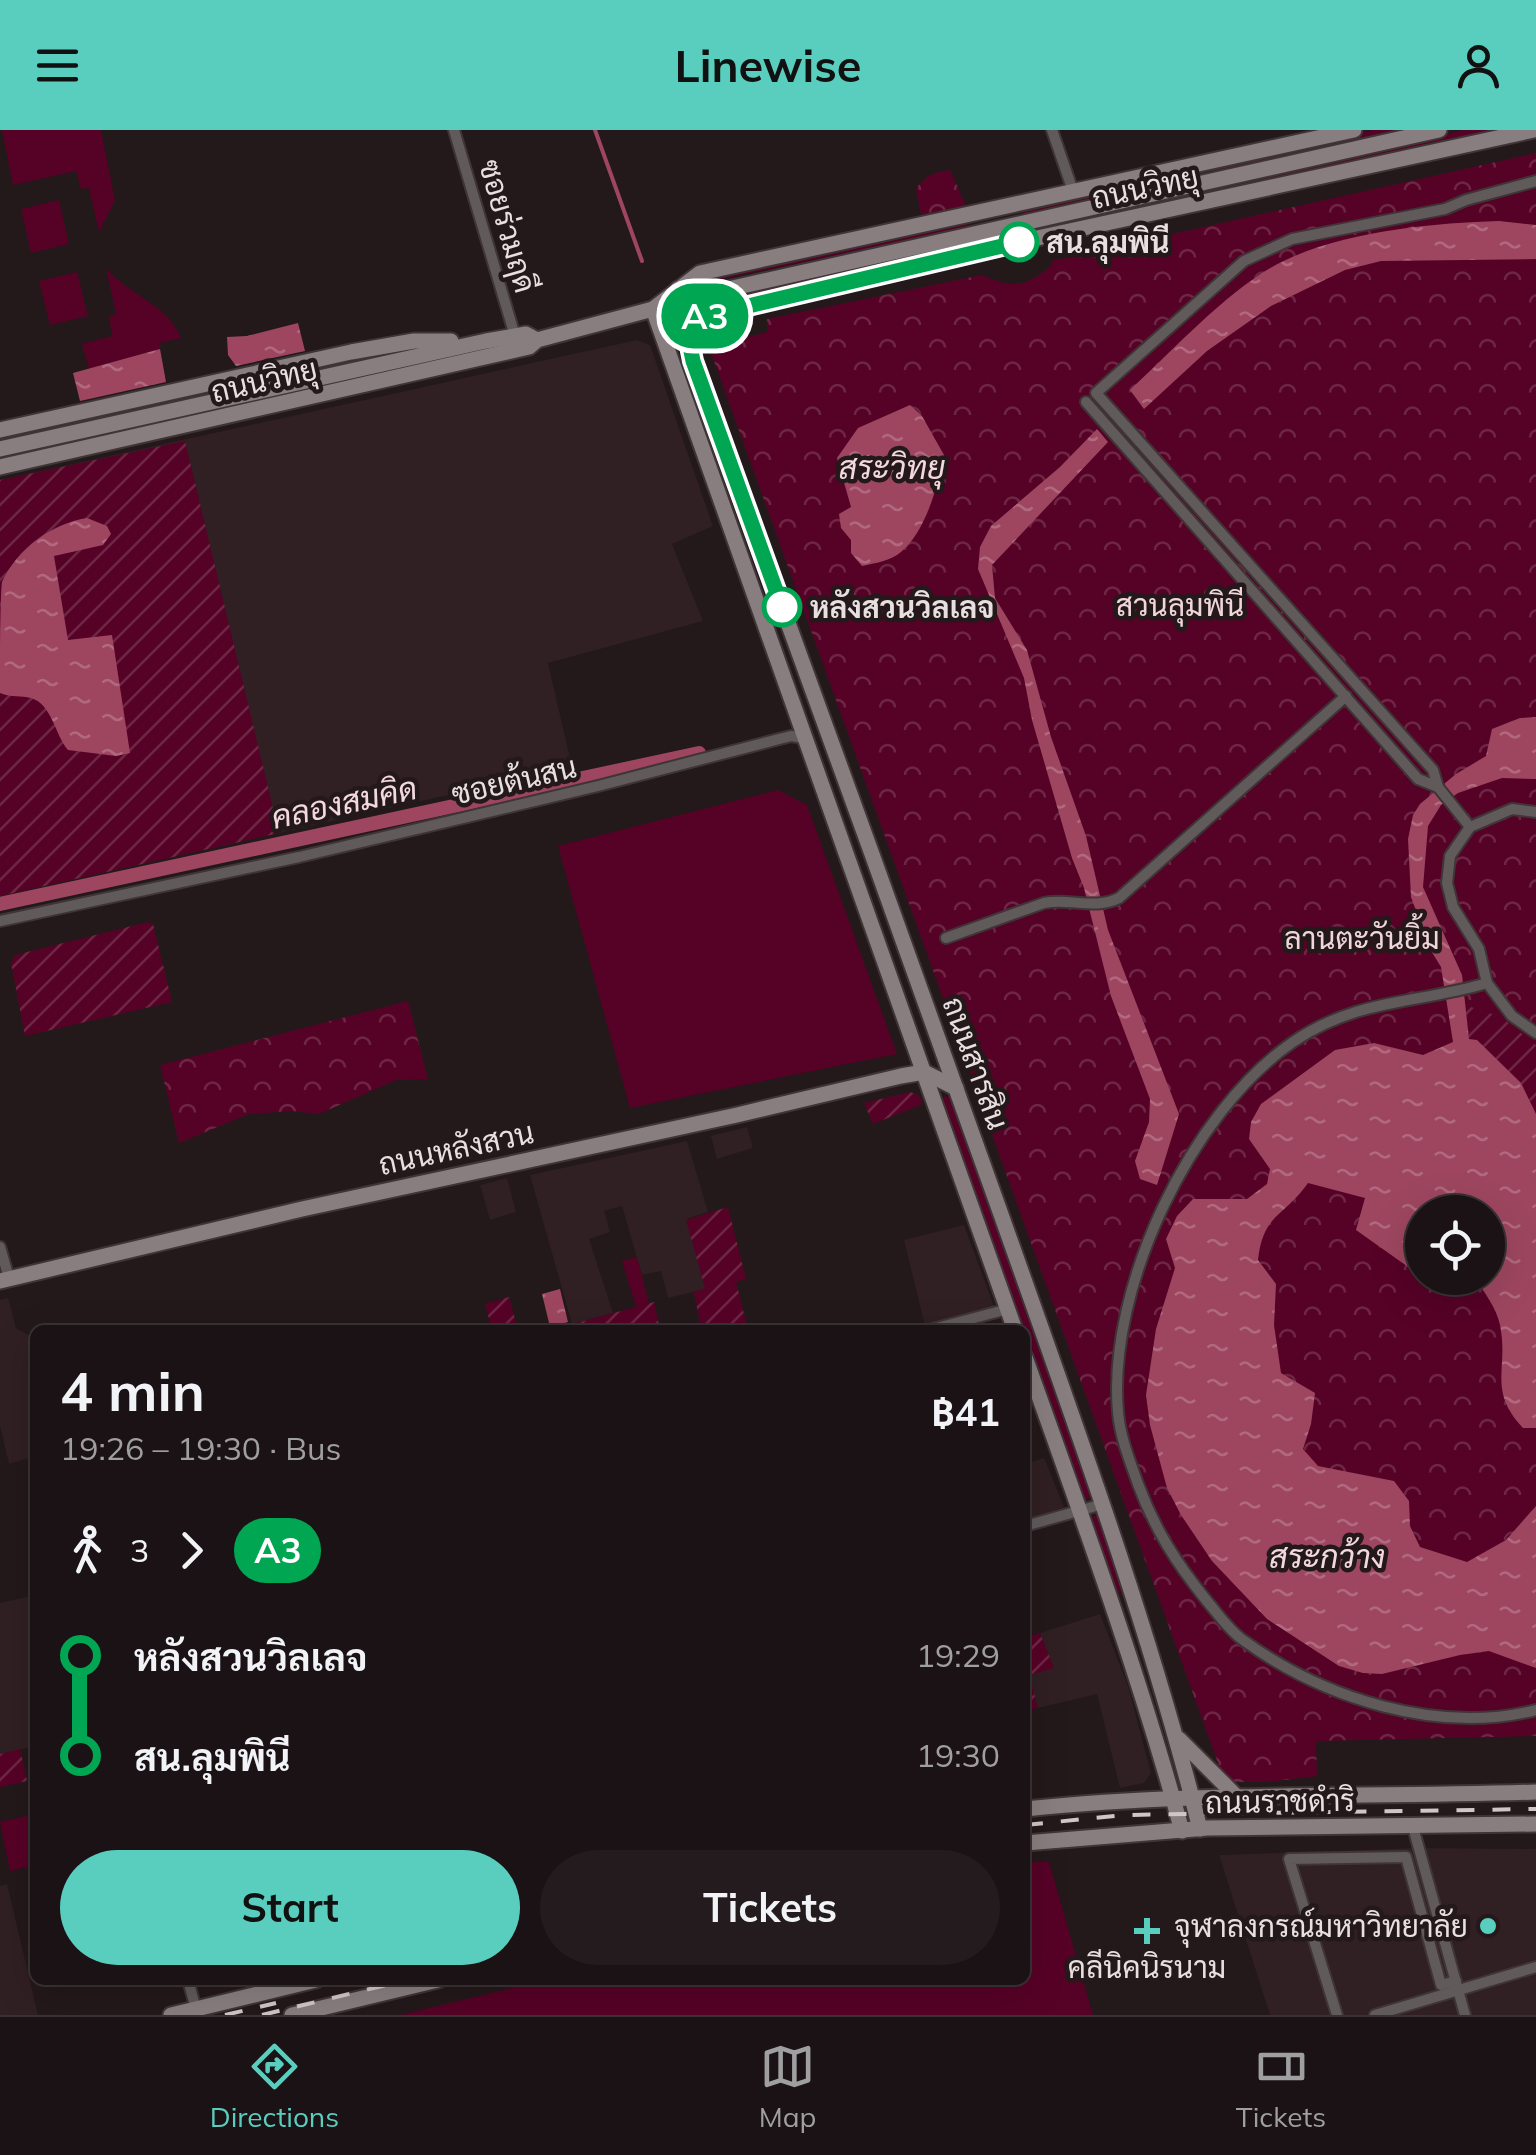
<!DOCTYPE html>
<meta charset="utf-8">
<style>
body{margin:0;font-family:Mulish,Sarabun,sans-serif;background:#231b1d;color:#f1f3f6;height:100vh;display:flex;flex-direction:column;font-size:38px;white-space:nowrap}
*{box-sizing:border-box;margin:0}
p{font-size:32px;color:#9f9ea0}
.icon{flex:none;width:55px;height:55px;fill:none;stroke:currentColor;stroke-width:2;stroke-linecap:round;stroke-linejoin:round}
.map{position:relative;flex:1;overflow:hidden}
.panel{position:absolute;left:30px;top:1195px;width:1000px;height:660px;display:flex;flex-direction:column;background:#1a1214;border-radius:15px;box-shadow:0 10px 40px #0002,0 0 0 2px #383234}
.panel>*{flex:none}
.badge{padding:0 20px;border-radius:32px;font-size:35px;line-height:65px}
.buttons{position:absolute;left:1405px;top:1065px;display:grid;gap:20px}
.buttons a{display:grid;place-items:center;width:100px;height:100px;border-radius:50%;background:#1a1214;box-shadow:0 10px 40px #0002,0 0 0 2px #383234;font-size:50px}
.map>.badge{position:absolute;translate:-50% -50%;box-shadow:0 0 0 5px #fff}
.legs{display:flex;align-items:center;gap:15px;height:110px;padding:0 30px;font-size:32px}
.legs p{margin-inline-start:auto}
.summary{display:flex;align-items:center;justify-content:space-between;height:170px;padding:0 30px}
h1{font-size:55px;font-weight:700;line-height:75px}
.primary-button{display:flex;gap:20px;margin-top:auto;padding:20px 30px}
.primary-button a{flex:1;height:115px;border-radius:60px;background:#59cebf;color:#111;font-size:40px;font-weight:700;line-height:115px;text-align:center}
.primary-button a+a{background:#231b1d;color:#f1f3f6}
ul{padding:0 30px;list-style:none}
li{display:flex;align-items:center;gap:35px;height:100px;font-size:38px}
li i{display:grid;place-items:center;width:15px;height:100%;margin:0 12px;background:currentColor}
li i::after{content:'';width:25px;height:25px;margin:-12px;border:8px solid;border-radius:50%;background:#1a1214}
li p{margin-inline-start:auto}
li:first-child i{background:linear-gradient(#0000 50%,currentColor 0)}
li:last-child i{background:linear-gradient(currentColor 50%,#0000 0)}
header{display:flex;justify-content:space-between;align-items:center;height:130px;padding:0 30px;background:#59cebf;color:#111;font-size:45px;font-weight:700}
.tabs{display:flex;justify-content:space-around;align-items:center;height:140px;border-top:2px solid #383234;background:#1a1214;font-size:28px;color:#9f9ea0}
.tabs a{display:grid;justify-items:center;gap:5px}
.tabs .active{color:#59cebf}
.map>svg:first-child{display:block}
.built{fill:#301f23}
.grass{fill:#560226}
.forest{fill:url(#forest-crowns);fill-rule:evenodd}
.garden{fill:url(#garden-furrows)}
.water{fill:url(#water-ripples)}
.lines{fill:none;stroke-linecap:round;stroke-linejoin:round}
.stream{stroke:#9e4660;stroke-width:4}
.canal{stroke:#9e4660;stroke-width:14}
.street-casing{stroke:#3f3436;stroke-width:14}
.secondary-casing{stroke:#3f3436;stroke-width:19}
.street{stroke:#605a5b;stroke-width:10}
.secondary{stroke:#887e80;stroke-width:15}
.rail{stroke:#d0c6c8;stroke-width:4;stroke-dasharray:18 18;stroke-linecap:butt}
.line-1-casing{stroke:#fff;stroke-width:22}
.line-1{stroke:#00a651;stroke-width:15}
.stop-1-dot{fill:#fff;stroke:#00a651;stroke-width:5}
.poi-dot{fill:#59cebf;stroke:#23181a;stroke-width:4}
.labels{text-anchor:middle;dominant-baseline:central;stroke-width:9;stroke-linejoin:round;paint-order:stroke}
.street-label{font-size:30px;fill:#e8dfe1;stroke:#23181a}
.stop-label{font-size:30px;font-weight:bold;fill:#e8dfe1;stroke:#23181a;text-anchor:start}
.park-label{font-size:30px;fill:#f0d6db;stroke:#23181a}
.poi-label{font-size:30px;fill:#e8dfe1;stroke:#23181a;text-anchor:end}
.water-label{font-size:32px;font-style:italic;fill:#f3d9de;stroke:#23181a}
</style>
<header><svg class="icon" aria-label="menu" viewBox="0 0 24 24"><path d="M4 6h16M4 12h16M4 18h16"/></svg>Linewise<svg class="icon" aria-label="person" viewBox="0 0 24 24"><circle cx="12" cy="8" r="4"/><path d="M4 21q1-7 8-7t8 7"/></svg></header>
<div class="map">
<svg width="1536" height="1885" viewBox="0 0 1536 1885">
<defs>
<pattern id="forest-crowns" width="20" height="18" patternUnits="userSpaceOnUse" patternTransform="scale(2.5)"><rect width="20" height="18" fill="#560226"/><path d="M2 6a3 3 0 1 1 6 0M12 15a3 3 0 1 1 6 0" fill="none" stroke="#6e2645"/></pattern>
<pattern id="garden-furrows" width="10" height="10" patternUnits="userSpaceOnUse" patternTransform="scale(2.5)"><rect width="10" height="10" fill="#560226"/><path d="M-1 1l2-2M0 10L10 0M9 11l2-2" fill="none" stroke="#6e2645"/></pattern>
<pattern id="water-ripples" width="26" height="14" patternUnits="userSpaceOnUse" patternTransform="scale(2.5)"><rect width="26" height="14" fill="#9e4660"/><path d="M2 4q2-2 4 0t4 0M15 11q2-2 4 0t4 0" fill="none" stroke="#b0697e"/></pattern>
</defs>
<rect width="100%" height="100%" fill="#23181a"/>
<g class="built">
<polygon points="637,210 650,215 713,396 672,414 703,491 548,533 572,637 0,766 0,350"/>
<polygon points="747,997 753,1018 717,1029 711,1006"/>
<polygon points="687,1011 708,1082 686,1089 706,1159 668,1168 661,1141 642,1145 622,1076 604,1081 610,1102 589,1109 613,1183 572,1194 530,1045"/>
<polygon points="507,1048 516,1082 490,1090 480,1055"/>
<polygon points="964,1095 995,1179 925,1196 904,1110"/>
<polygon points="8,1168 16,1198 35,1209 35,1326 9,1334 0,1296 0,1170"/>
<polygon points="1044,1328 1064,1377 1025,1391 1025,1334"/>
<polygon points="35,1465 35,1616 0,1624 0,1473"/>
<polygon points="1100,1484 1128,1556 1151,1643 1144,1653 1120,1658 1097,1564 1038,1578 1028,1545 1053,1538 1040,1503"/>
<polygon points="1418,1718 1536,1719 1536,1885 1270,1885 1219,1725"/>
<polygon points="7,1754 38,1885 0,1885 0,1756"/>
</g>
<g class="grass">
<polygon points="2,0 101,0 115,71 99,102 89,58 81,59 76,41 13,55"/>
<polygon points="1373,0 1410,0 1216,43 1213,38 1218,34"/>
<polygon points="1463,0 1495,0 1230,59 1227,53 1238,47 1257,49"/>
<polygon points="1169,46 1171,52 1167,54 1024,84 1023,80"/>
<polygon points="1174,67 1173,70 686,179 689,173"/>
<polygon points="59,70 69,114 31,123 21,79"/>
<polygon points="967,91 968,97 699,154 699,151"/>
<path d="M106,138C128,165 168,174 181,208L160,213V219L89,239L82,214L112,206L109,187L116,184Z"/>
<polygon points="77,142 88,186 50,195 39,151"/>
<polygon points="778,660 807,675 897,924 630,978 558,716"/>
<polygon points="945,966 950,967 1092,1366 1086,1370 1082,1368 942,969"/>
<polygon points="637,1127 649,1173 636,1177 622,1131"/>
<polygon points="1094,1385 1101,1387 1124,1457 1120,1463 1112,1460 1089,1393"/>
<polygon points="35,1684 35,1735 10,1741 0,1692"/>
<polygon points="1034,1732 1049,1732 1093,1885 400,1885 545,1850 1025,1850 1025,1734"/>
</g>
<g class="forest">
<path d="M1536,23V1606L1316,1611L1317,1646L1267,1652H1235L1219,1636L709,217L767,202V189L982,145C1013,159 1026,157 1052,135L1051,131ZM1422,1082H1488V1148H1422Z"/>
<path d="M950,40L967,78L921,84L916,59C925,45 935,42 950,40Z"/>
<polygon points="408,871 428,949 396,950 319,984 292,981 249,984 179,1013 160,935"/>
</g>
<g class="garden">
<polygon points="185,311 279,703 0,766 0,350"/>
<polygon points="148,792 153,794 172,872 25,906 11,833 15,825"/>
<polygon points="1465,875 1501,887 1536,915 1536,984 1521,953 1477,911 1469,909"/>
<polygon points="910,962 919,965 923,974 873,994 864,973"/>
<polygon points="728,1077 746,1149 736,1152 748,1200 701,1200 694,1162 705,1158 686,1090"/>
<polygon points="509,1167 518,1200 492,1200 485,1174"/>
<polygon points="654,1172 660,1200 567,1200 566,1196"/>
<polygon points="1040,1503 1054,1538 1029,1545 1038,1578 1025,1581 1025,1507"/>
<polygon points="20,1619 27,1651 0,1657 0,1624"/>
</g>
<g class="water">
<path d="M1499,91L1536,95V129L1381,131L1345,140L1271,176L1207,221L1144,279L1130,260C1172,221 1214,175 1262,143C1324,103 1427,93 1499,91Z"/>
<polygon points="298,193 305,221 236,236 228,225 227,207 247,206"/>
<polygon points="160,219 166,252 80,271 73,243"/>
<path d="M910,275L922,286L944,325C938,355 926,401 901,422C891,431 875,433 862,436L851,423V410L841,398L839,384L851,377L837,328L858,298Z"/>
<polygon points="1097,299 1108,312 992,435 995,468 1027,520 1051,607 1086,706 1108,800 1179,984 1157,1055 1140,1049 1135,1031 1149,992 1150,969 1111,866 1084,758 1072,728 1032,590 1024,548 978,439 980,417 991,396 1060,337"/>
<path d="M87,388L107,396L111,404L103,415L54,426L68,510L112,505L130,623L116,626L68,620C55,605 52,574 31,568C21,565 12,568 0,563C0,542 0,466 2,452C18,418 51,394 87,388Z"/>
<path d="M1536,587V649L1502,648L1458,663L1441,675L1428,696L1423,757L1462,845L1469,909L1477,910L1521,953L1536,984V1298H1523C1487,1260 1509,1239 1500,1195C1497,1179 1484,1161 1474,1148H1488V1082H1422V1139H1411L1356,1100L1365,1068L1308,1053C1284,1087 1263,1084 1258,1130L1276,1154L1274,1195L1281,1243L1315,1263L1311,1294L1303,1319L1318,1336L1394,1351L1409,1371L1410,1396L1420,1417L1467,1432L1506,1410L1536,1376V1538L1489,1521L1460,1525L1382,1544L1363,1543L1339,1536L1267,1489L1212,1431L1181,1385L1167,1358L1150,1295L1146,1265L1156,1199L1175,1138L1166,1109L1177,1086L1193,1069H1247L1267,1054L1270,1039L1249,1009L1251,992L1261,974L1335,920L1374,913L1423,925L1453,912L1441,837L1430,819L1411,767L1408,709L1413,685L1420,674L1456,644L1486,626L1492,599L1520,588Z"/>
<polygon points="560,1159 568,1192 550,1197 542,1164"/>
</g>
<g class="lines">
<polyline class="stream" points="595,0 642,131"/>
<polyline class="canal" points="0,774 699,623"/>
<defs>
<g id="street">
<polyline points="454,0 515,206"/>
<polyline points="1052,0 1073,61"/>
<polyline points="1086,272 1418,649 1438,657"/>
<polyline points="1536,682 1512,679 1470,697 1450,726 1447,753 1453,777 1479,819 1487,853 1512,886 1536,903"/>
<polyline points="1470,697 1438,657 1433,640 1096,263 1244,131 1292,109 1445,79 1466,70 1536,51"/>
<polyline points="0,791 299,727 598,656 791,606 804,608"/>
<path d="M946,808L1044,773C1069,768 1096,780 1119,768L1346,566"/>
<path d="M1487,853C1417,874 1357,868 1293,912C1191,982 1107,1158 1118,1282C1120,1307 1130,1331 1138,1354C1155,1400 1177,1434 1207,1471C1218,1484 1229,1500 1243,1510C1323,1568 1437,1605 1536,1580"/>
<polyline points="0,1117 9,1148"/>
<polyline points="929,1200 1008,1179"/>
<polyline points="1025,1396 1103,1374"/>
<polyline points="1413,1697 1465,1885"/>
<polyline points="188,1850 196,1879"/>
<polyline points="1337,1885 1289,1729 1406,1727 1441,1855 1456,1851"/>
<polyline points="1375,1885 1536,1837"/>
</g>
<g id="secondary">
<polyline points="678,159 706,164 1439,0"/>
<polyline points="653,179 1015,1200"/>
<polyline points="653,179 685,191 1005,115 1534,0"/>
<path d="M685,191L693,231C796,517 902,803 1003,1090C1074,1291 1148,1492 1200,1699"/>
<polyline points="0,300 351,222 414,211 451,211"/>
<polyline points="0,319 486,211 526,204 537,210"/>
<polyline points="0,337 529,217 537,210 653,179 700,143 1354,0"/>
<polyline points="0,1151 302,1079 737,985 901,946 924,942 956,958"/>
<path d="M1025,1227C1081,1384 1138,1540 1182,1701"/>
<polyline points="1179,1609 1236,1666"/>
<path d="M1025,1679C1195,1661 1365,1668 1536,1662"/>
<polyline points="1025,1713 1207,1698 1536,1694"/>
<polyline points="171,1885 316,1850"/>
<polyline points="292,1885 438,1850"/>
</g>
</defs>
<use href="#street" class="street-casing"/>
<use href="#secondary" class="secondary-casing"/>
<use href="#street" class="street"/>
<use href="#secondary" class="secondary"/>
<g class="rail">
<polyline points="1025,1695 1124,1685 1536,1679"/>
<polyline points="225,1885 276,1873"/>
<polyline points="262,1885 407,1850"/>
</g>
</g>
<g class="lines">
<defs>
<polyline id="line-1" points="782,477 693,231 685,191 1019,112"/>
</defs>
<use href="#line-1" class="line-1-casing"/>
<use href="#line-1" class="line-1"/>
</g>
<g class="stop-1-dot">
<circle cx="1019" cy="112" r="18"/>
<circle cx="782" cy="477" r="18"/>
</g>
<g class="poi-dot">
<circle cx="1488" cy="1796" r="10"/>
<path d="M1142 1786h10v10h10v10h-10v10h-10v-10h-10v-10h10z"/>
</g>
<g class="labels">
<g class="street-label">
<text transform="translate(1145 57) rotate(-12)">ถนนวิทยุ</text>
<text transform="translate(508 96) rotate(74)">ซอยร่วมฤดี</text>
<text transform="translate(264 250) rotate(-13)">ถนนวิทยุ</text>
<text transform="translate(514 650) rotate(-13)">ซอยต้นสน</text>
<text transform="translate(976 933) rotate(70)">ถนนสารสิน</text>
<text transform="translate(456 1018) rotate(-12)">ถนนหลังสวน</text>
<text transform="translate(1280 1671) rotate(-1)">ถนนราชดำริ</text>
</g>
<g class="stop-label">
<text x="1046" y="112">สน.ลุมพินี</text>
<text x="810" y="477">หลังสวนวิลเลจ</text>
</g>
<g class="park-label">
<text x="1180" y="475">สวนลุมพินี</text>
<text x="1362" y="808">ลานตะวันยิ้ม</text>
</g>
<g class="poi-label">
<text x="1468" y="1796">จุฬาลงกรณ์มหาวิทยาลัย</text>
<text x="1147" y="1837" text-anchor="middle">คลีนิคนิรนาม</text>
</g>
<g class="water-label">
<text x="892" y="337">สระวิทยุ</text>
<text transform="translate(344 672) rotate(-12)">คลองสมคิด</text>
<text x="1327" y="1426">สระกว้าง</text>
</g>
</g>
</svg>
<div class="buttons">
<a><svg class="icon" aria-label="locate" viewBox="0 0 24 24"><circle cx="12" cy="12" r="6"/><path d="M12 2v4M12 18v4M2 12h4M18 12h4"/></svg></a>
</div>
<b class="badge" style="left:705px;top:186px;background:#00a651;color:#fff">A3</b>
<section class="panel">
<div class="summary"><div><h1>4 min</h1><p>19:26 – 19:30 · Bus</p></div><b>฿41</b></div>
<div class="legs"><svg class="icon" aria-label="walk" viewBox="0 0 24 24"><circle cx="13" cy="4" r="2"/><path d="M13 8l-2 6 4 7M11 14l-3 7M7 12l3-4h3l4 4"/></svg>3<svg class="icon" aria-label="forward" viewBox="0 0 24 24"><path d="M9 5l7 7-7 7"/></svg><b class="badge" style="background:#00a651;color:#fff">A3</b></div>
<ul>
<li><i style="color:#00a651"></i><b>หลังสวนวิลเลจ</b><p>19:29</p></li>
<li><i style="color:#00a651"></i><b>สน.ลุมพินี</b><p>19:30</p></li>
</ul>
<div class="primary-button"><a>Start</a><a>Tickets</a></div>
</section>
</div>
<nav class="tabs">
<a class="active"><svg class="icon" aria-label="directions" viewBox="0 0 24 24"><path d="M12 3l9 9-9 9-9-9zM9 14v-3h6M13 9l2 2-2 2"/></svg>Directions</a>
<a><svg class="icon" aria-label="map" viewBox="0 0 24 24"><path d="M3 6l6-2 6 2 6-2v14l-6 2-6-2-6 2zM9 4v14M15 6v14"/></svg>Map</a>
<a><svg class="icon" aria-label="tickets" viewBox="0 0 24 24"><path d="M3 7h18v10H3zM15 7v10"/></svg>Tickets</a>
</nav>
